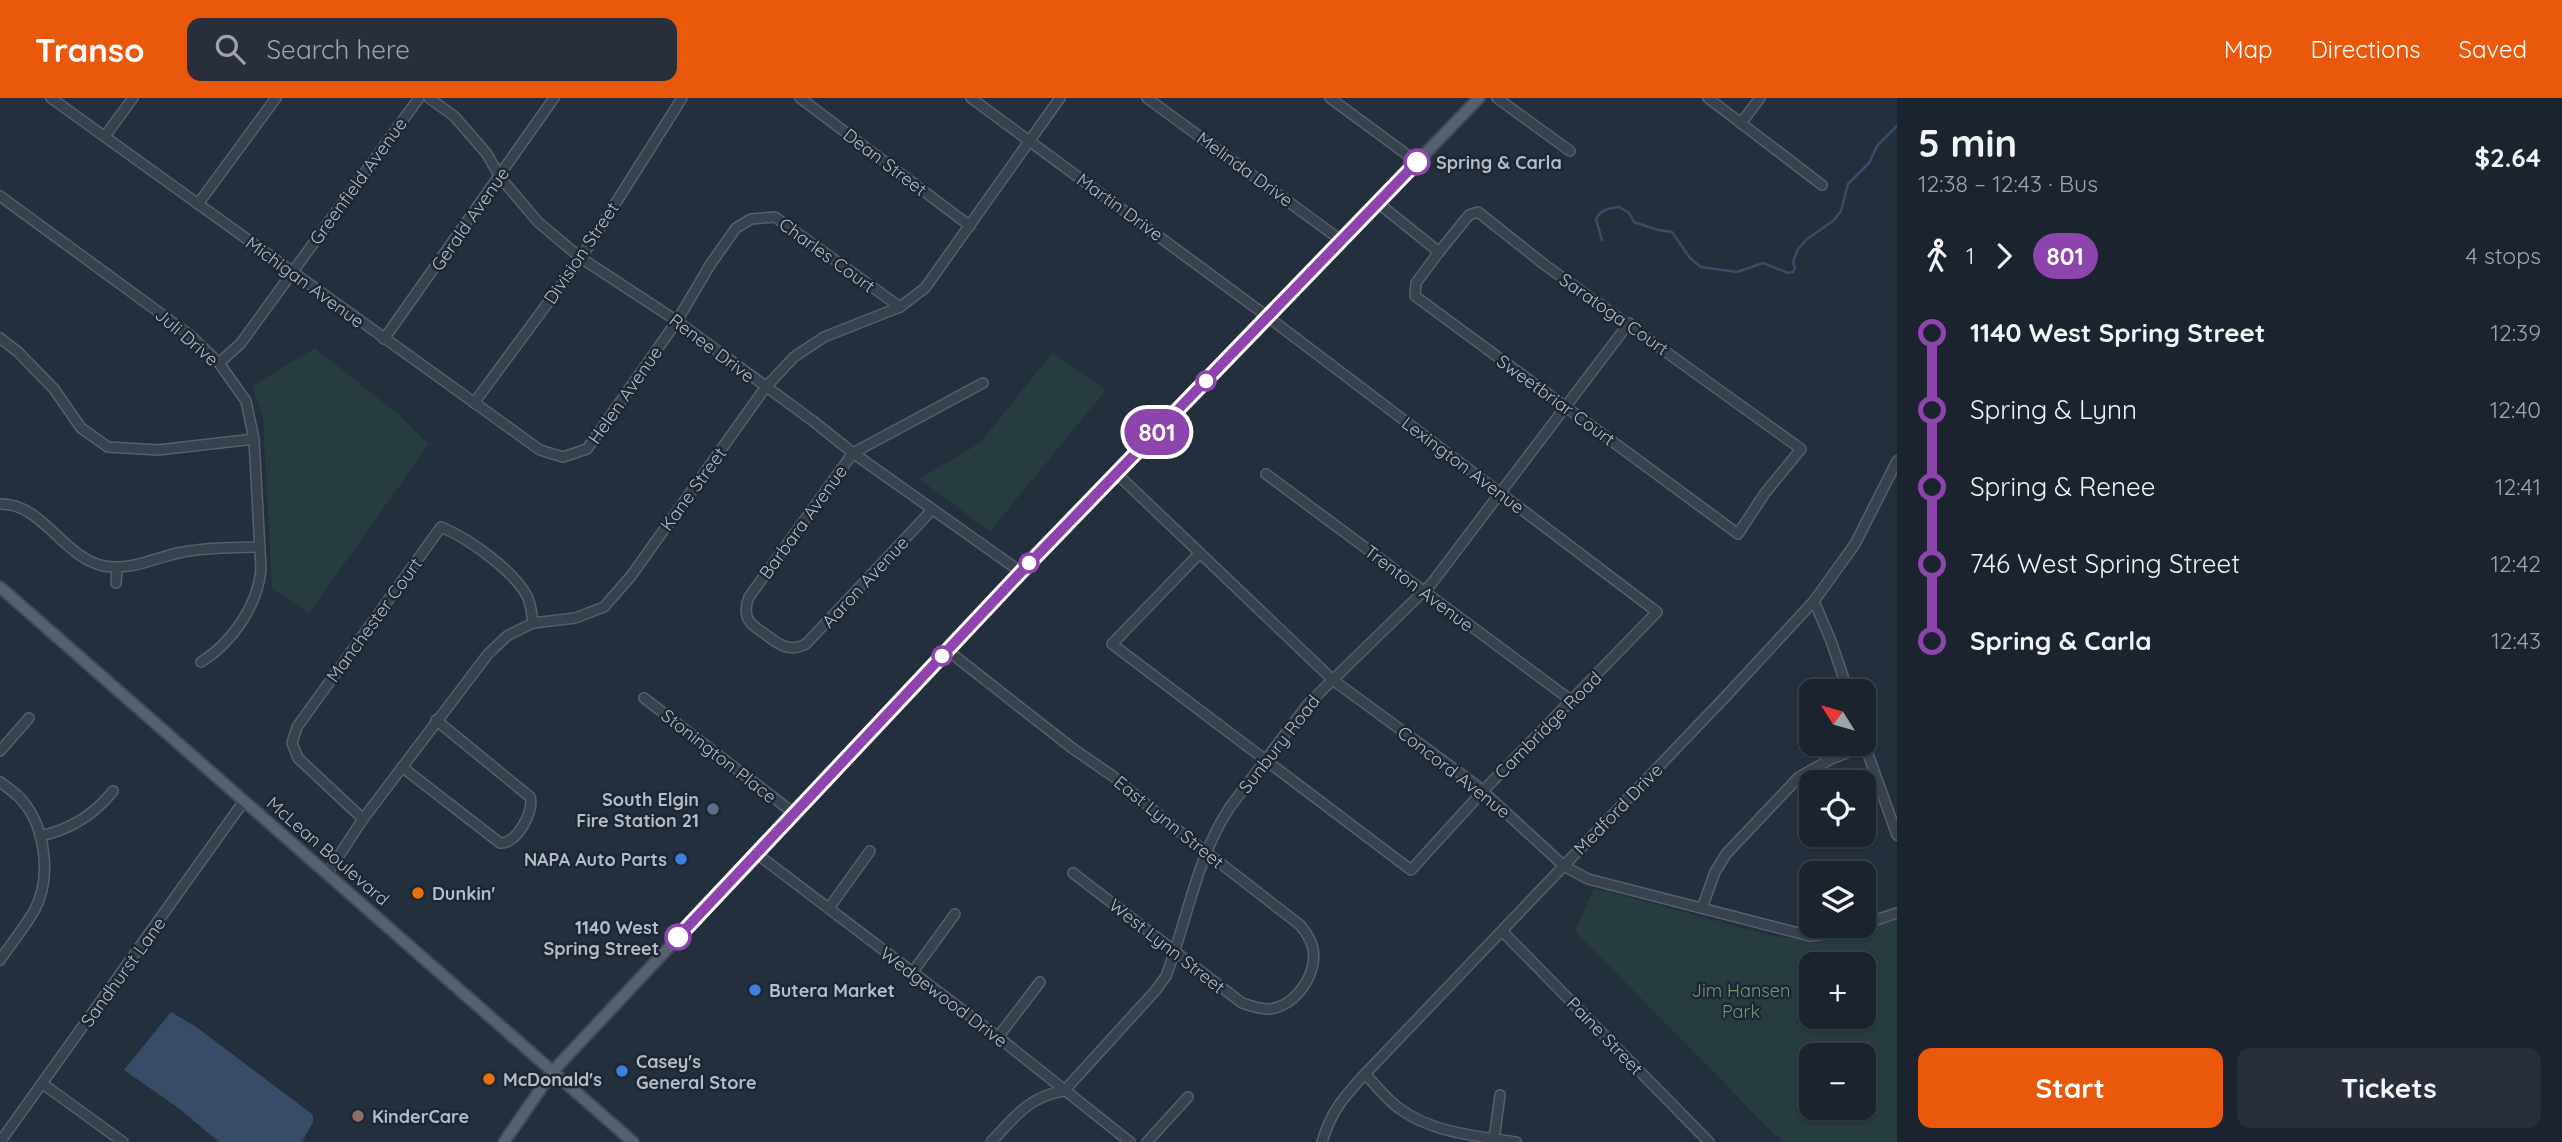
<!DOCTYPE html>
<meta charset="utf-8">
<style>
body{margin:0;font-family:Quicksand,sans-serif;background:#282f3a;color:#f1f3f6;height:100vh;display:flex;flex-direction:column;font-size:26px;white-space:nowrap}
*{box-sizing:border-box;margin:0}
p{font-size:23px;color:#a0a4aa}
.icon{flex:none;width:38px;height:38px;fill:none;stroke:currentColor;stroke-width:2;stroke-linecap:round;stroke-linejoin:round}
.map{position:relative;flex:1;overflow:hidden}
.side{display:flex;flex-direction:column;background:#1b232e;width:665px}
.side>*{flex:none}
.badge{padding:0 14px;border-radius:23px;font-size:24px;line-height:46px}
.needle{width:46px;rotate:307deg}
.controls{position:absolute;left:1799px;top:581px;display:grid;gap:14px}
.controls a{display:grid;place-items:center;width:77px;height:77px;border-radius:14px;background:#1b232e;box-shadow:0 2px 5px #0004,0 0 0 2px #39404a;font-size:35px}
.map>.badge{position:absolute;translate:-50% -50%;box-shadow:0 0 0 4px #fff}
.legs{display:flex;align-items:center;gap:10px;height:77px;padding:0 21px;font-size:23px}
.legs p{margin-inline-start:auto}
.overview{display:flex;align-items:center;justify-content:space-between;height:119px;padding:0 21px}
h1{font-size:38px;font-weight:800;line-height:52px}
.action{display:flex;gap:14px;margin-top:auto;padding:14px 21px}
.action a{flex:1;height:80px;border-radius:14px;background:#ea580c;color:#fff;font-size:28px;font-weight:800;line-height:80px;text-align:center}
.action a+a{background:#282f3a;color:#f1f3f6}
ul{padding:0 21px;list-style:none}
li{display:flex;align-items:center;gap:24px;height:77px;font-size:26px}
li i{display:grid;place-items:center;width:10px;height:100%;margin:0 9px;background:currentColor}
li i::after{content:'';width:18px;height:18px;margin:-9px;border:5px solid;border-radius:50%;background:#1b232e}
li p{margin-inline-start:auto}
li:first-child i{background:linear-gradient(#0000 50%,currentColor 0)}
li:last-child i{background:linear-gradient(currentColor 50%,#0000 0)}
header{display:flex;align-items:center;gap:42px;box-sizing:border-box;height:98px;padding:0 35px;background:#ea580c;color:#fff}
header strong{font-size:33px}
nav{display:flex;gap:38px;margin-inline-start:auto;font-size:24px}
.search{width:490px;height:63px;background:#282f3a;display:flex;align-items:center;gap:18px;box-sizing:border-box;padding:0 24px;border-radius:14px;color:#a0a4aa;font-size:26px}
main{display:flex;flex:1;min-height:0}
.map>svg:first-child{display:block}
.green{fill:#263c3f;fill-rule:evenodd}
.water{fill:#394c67}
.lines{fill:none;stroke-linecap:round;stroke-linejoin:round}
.stream{stroke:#394c67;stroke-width:2.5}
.minor-casing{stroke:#565f6c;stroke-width:12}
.major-casing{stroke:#414a57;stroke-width:14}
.minor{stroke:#38414e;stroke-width:9}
.major{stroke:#56606e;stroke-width:10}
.line-1-casing{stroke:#fff;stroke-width:16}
.line-1{stroke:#8e44ad;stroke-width:10}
.stop-1-dot{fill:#fff;stroke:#8e44ad;stroke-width:3.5}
.service-dot{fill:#5c6f8a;stroke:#1d2633;stroke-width:2.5}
.shop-dot{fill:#3f7fe0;stroke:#1d2633;stroke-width:2.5}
.food-dot{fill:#e8710a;stroke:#1d2633;stroke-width:2.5}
.education-dot{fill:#8d6e63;stroke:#1d2633;stroke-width:2.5}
.labels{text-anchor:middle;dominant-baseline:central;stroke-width:5;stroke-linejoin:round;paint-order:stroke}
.street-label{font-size:18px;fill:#b4bcc9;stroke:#1d2633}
.stop-label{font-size:18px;font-weight:bold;fill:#b4bcc9;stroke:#1d2633;text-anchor:start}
.poi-label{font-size:18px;font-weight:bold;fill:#b4bcc9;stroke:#1d2633;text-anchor:start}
.park-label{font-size:18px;fill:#6b9a76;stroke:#1d2633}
</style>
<header>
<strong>Transo</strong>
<div class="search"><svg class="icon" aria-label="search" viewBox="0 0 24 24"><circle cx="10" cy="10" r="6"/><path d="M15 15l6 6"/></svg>Search here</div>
<nav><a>Map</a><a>Directions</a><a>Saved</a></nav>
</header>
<main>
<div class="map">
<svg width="1897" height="1044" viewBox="0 0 1897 1044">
<rect width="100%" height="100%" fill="#242f3e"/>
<g class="green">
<polygon points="315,250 399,317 429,346 309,515 272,491 263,320 252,288"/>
<polygon points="1052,255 1106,292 990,433 919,381 980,345"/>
<path d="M1594,790L1774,838L1825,843L1897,821V1044H1782L1575,833ZM1811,866H1864V919H1811ZM1811,957H1864V1010H1811Z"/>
</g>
<polygon class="water" points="171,914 195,928 308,1013 313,1017 313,1024 302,1044 219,1044 177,1009 124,972"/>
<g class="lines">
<path class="stream" d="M1602,142L1596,121C1600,112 1609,110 1619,109L1629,115L1634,124L1658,132L1672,134L1690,160L1701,169L1737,174L1763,165L1788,175L1793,174L1795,170L1793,164L1798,151L1807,141L1833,123L1841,113L1848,86L1869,65L1877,48L1897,28"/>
<defs>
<g id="minor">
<polyline points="51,0 540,352 563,359 587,351 677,223 710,167 736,130 751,121 775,119 900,209"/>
<polyline points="429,0 454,18 487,56 500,79 538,124 581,160 677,223 813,323 853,355 1021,474"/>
<polyline points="800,0 970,128"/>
<polyline points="971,0 1268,219 1657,514 1483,693 1411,772 1112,546 1199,456"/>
<polyline points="1147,0 1342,143"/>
<polyline points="1330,0 1417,64"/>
<polyline points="1497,0 1570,53"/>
<polyline points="1708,0 1822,87"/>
<polyline points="1741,25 1760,0"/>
<polyline points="105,38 133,0"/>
<path d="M0,98L190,237L219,265L246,303L254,341L261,471C258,507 232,545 201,564"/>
<polyline points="1378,105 1439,154"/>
<polyline points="198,106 276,0"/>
<polygon points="1478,114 1545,167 1801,351 1765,395 1738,436 1415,198 1416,185 1439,154 1469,117"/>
<polyline points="0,240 18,254 54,291 81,330 108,349 158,352 254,341"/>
<polyline points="384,241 554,0"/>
<polyline points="219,265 241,245 419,0"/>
<polyline points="474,305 581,160 682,0"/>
<polyline points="1117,376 1333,582 1476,687 1564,768 1588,781 1810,838 1835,835 1858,828"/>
<polyline points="1266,376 1572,603"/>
<path d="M0,406C43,405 63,460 104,468C132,473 156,459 183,454C207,449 233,450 258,449"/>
<path d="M932,412L806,546C789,555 778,546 765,536C759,532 752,528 748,521C745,514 746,506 749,499L853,355L983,285"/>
<polyline points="116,485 117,470"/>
<polyline points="1814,503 1831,543 1848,593"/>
<path d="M947,552L1072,650L1114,679L1175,730L1300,827C1306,834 1311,841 1313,851C1318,876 1295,909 1269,911C1259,911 1251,908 1242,905L1073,775"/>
<polyline points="644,600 795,716"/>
<polyline points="1864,645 1897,737"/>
<polyline points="0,653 29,620"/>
<path d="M402,669L500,745C516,747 535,713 530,699L436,622"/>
<path d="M0,684C7,689 15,695 21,701C46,729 52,781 34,813C24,830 11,846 0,862"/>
<path d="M363,721L298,660L292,645L297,629L441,429C468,440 513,472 527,498C531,506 532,517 533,525"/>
<path d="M40,738C69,732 94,717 113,693"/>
<polyline points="757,756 998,939 1130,1044"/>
<polyline points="327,776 363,721 488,556 507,538 533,525 575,520 604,509 631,478 765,290 794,259 824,239 900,209 925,190 1060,0"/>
<polyline points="829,810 870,753"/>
<polyline points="1702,810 1715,774 1726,756 1799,679 1831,661 1865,648"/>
<polyline points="1864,826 1897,815"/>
<polyline points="1502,833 1709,1044"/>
<polyline points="912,875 955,816"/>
<polyline points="998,939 1040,884"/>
<path d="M1365,976C1376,987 1387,1002 1400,1011C1433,1035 1477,1038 1516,1044"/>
<polyline points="43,986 123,1044"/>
<polyline points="1494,1041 1500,997"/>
<polyline points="0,1044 244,703"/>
<path d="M991,1044C1014,1020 1029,998 1064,993L1156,892L1166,878C1187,823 1197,758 1230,709L1308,606L1432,485L1629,225"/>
<polyline points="1147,1044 1188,999"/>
<path d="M1322,1044C1331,1013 1344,999 1365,976L1728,596L1814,503L1855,446L1897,363"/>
</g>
<g id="major">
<polyline points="0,489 633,1044"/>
<polyline points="504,1044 553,973 1021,474 1479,0"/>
</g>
</defs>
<use href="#minor" class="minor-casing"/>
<use href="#major" class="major-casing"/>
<use href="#minor" class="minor"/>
<use href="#major" class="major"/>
</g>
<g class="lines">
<defs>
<polyline id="line-1" points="678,839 1021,474 1417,64"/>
</defs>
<use href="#line-1" class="line-1-casing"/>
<use href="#line-1" class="line-1"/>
</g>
<g class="stop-1-dot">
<circle cx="1417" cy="64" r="12"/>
<circle cx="1206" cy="283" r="9"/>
<circle cx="1029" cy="465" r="9"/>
<circle cx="942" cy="558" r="9"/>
<circle cx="678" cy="839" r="12"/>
</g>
<circle class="service-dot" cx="713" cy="711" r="7"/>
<g class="shop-dot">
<circle cx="681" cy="761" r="7"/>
<circle cx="755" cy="892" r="7"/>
<circle cx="622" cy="973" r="7"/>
</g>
<g class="food-dot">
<circle cx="418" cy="795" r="7"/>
<circle cx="489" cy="981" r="7"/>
</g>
<circle class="education-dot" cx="358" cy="1018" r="7"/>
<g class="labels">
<g class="street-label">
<text transform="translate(885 64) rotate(37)">Dean Street</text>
<text transform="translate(1245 71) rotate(36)">Melinda Drive</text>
<text transform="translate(358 83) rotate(-54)">Greenfield Avenue</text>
<text transform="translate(1120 109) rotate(36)">Martin Drive</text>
<text transform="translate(470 121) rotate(-55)">Gerald Avenue</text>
<text transform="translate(581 155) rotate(-56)">Division Street</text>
<text transform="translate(827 157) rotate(36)">Charles Court</text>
<text transform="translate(305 184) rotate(36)">Michigan Avenue</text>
<text transform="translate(1614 216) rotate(35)">Saratoga Court</text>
<text transform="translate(187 239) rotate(41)">Juli Drive</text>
<text transform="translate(712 250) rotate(37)">Renee Drive</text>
<text transform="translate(625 297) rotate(-55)">Helen Avenue</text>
<text transform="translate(1556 302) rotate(36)">Sweetbriar Court</text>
<text transform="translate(1463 367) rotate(37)">Lexington Avenue</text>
<text transform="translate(693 391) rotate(-54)">Kane Street</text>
<text transform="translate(803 424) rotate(-54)">Barbara Avenue</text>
<text transform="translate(865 484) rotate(-47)">Aaron Avenue</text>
<text transform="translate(1419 490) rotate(37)">Trenton Avenue</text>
<text transform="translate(374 522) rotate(-54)">Manchester Court</text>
<text transform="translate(1548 627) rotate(-45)">Cambridge Road</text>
<text transform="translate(1279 646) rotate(-52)">Sunbury Road</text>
<text transform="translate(719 658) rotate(38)">Stonington Place</text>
<text transform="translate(1454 674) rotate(38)">Concord Avenue</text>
<text transform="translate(1618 711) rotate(-46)">Medford Drive</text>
<text transform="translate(1169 724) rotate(39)">East Lynn Street</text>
<text transform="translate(328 753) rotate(41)">McLean Boulevard</text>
<text transform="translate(1167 848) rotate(38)">West Lynn Street</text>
<text transform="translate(123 874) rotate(-54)">Sandhurst Lane</text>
<text transform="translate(944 899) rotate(37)">Wedgewood Drive</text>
<text transform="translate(1605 938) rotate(46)">Paine Street</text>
</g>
<g class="stop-label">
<text x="1436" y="64">Spring &amp; Carla</text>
<text x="659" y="829" text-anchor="end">1140 West<tspan x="659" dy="21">Spring Street</tspan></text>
</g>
<g class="poi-label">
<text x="699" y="701" text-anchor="end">South Elgin<tspan x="699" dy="21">Fire Station 21</tspan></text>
<text x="667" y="761" text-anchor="end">NAPA Auto Parts</text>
<text x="432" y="795">Dunkin'</text>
<text x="769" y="892">Butera Market</text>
<text x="636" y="963">Casey's<tspan x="636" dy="21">General Store</tspan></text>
<text x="503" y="981">McDonald's</text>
<text x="372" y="1018">KinderCare</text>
</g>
<g class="park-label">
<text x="1741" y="892">Jim Hansen<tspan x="1741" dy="21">Park</tspan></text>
</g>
</g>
</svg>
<div class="controls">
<a><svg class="needle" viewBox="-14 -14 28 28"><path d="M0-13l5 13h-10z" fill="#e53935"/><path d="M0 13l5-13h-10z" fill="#a0a4aa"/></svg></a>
<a><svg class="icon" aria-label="locate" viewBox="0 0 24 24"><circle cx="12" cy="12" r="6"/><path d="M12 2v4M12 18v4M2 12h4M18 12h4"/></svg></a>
<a><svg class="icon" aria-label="layers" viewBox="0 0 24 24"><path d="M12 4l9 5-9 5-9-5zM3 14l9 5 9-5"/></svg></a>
<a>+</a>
<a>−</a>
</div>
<b class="badge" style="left:1157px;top:334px;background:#8e44ad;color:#fff">801</b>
</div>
<section class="side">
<div class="overview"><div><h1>5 min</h1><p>12:38 – 12:43 · Bus</p></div><b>$2.64</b></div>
<div class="legs"><svg class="icon" aria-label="walk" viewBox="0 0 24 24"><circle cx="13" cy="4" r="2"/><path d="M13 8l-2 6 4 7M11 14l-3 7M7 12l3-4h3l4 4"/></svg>1<svg class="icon" aria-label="forward" viewBox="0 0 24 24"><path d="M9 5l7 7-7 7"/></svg><b class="badge" style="background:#8e44ad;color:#fff">801</b><p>4 stops</p></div>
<ul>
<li><i style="color:#8e44ad"></i><b>1140 West Spring Street</b><p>12:39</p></li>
<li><i style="color:#8e44ad"></i><span>Spring &amp; Lynn</span><p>12:40</p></li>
<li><i style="color:#8e44ad"></i><span>Spring &amp; Renee</span><p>12:41</p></li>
<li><i style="color:#8e44ad"></i><span>746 West Spring Street</span><p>12:42</p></li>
<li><i style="color:#8e44ad"></i><b>Spring &amp; Carla</b><p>12:43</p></li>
</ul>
<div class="action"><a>Start</a><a>Tickets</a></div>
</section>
</main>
